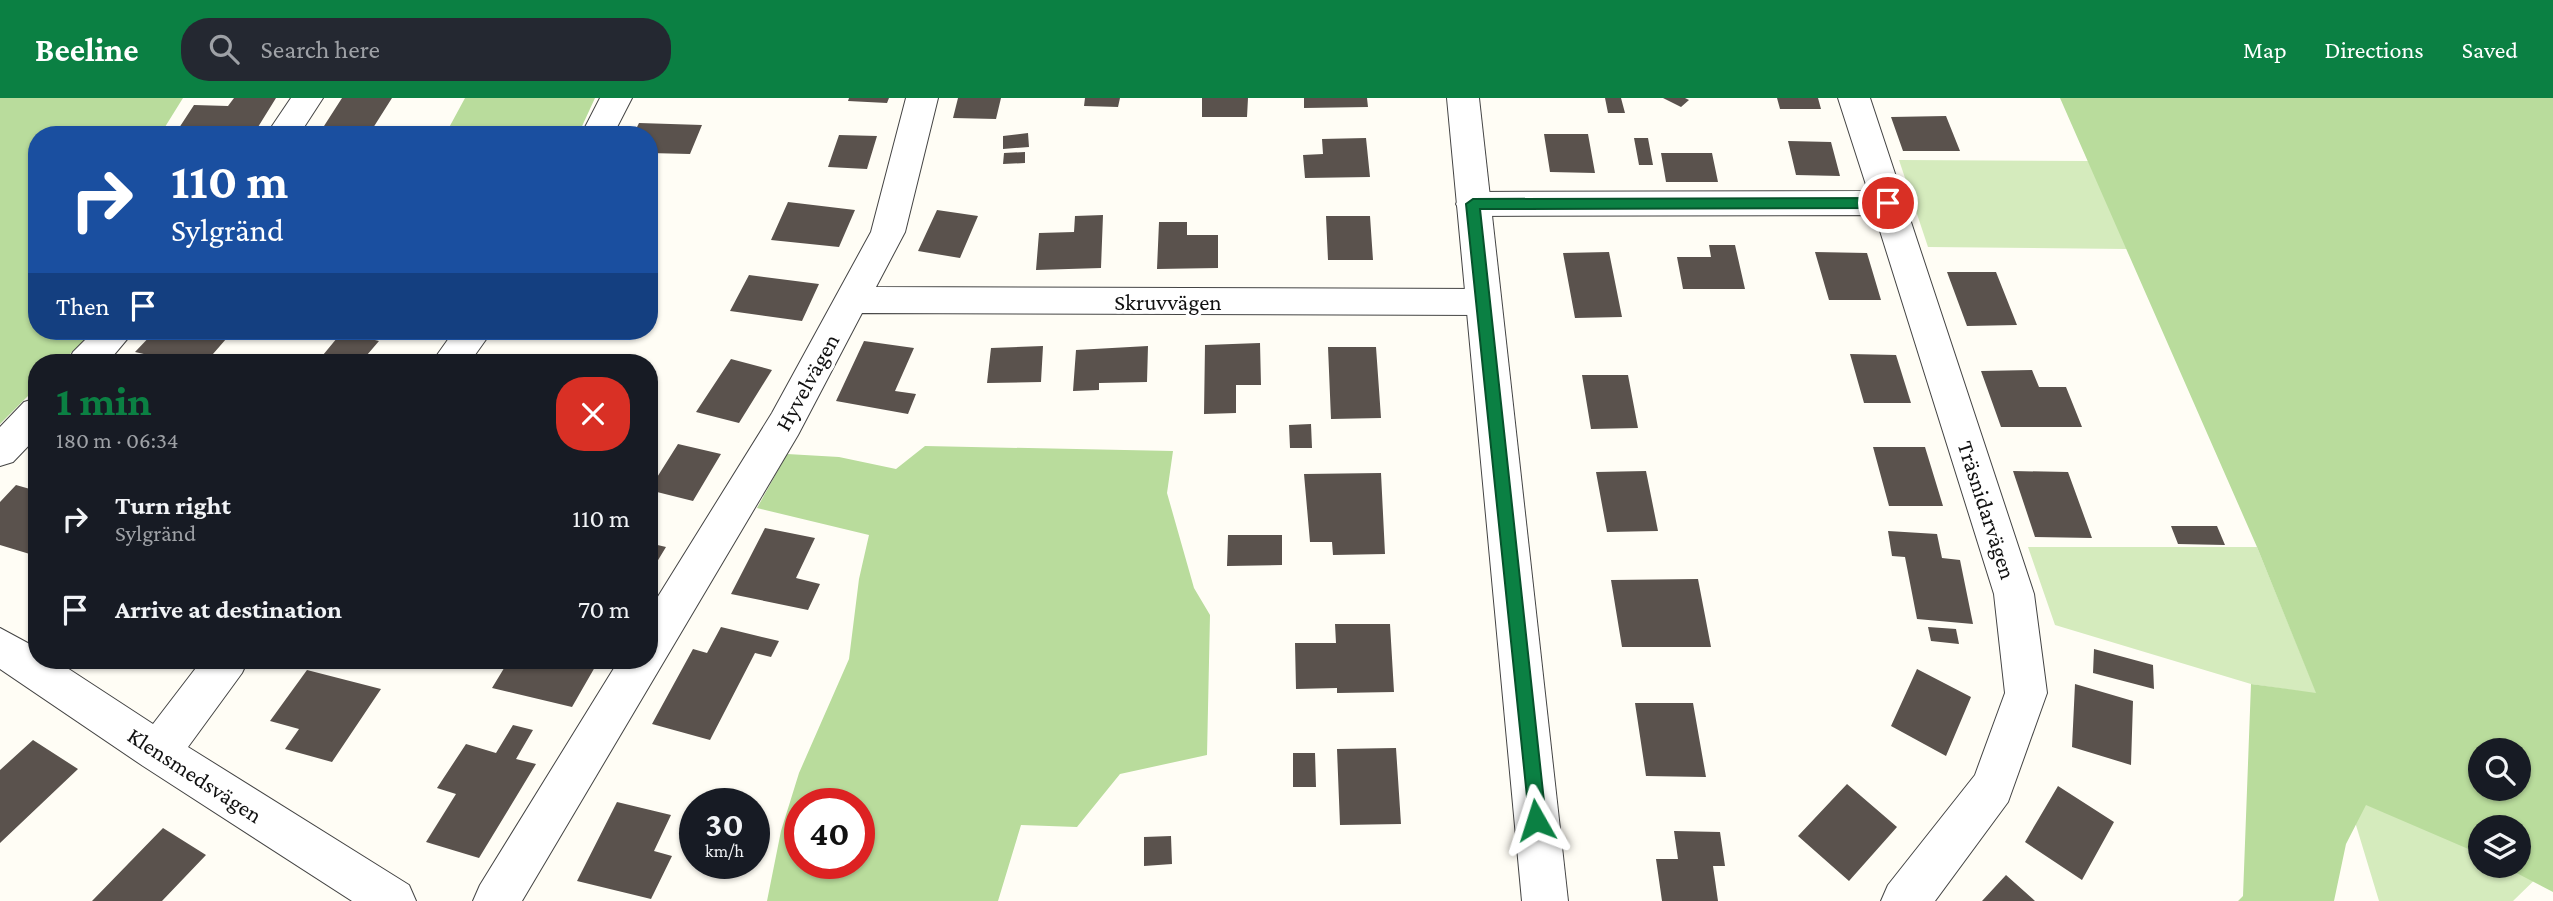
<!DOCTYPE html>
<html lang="en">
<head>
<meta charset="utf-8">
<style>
	:root { --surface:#171b24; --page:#242831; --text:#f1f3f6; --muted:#9ea1a6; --accent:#0b8043 }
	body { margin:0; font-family:"Crimson Pro",serif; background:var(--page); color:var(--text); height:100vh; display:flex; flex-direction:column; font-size:26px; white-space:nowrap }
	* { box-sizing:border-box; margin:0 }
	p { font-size:23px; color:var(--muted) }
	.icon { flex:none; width:38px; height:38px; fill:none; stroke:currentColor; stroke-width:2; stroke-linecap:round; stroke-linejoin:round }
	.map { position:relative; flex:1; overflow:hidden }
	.side { position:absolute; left:28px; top:256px; width:630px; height:315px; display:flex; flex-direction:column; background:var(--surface); border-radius:28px; box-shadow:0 2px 5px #0004 }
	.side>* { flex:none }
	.banner { position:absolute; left:28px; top:28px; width:630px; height:214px; border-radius:28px; box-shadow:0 2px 5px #0004; background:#1a4fa0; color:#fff; overflow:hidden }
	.tools { position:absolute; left:2468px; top:640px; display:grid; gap:14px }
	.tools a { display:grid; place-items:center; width:63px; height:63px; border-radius:50%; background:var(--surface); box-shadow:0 2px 5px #0004; font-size:35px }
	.speed { position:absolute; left:679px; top:690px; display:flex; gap:14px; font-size:35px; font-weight:700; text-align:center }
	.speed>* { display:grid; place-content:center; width:91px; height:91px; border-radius:50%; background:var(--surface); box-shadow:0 2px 5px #0004; line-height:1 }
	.speed small { font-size:18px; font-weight:400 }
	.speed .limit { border:10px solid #d22; background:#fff; color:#111 }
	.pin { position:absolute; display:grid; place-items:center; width:60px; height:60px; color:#fff; margin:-30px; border:4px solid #fff; border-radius:50%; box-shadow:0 2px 7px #0007 }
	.me { position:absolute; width:77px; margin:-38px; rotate:354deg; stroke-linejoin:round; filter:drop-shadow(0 0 5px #0008) }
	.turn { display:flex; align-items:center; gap:24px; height:147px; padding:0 28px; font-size:32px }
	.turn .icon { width:91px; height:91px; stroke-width:2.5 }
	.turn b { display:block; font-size:49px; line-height:60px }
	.then { display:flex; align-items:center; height:66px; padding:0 28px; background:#0003; gap:14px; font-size:26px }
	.round { display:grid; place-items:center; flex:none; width:74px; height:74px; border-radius:28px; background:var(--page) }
	.summary { display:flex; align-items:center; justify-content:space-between; height:119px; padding:0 28px }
	h1 { font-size:42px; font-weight:700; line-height:52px; color:var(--accent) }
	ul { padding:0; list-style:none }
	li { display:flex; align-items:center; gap:21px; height:91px; padding:0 28px }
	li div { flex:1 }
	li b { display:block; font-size:26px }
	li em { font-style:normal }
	header { display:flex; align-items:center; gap:42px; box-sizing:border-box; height:98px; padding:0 35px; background:var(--accent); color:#fff }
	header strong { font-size:33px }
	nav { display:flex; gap:38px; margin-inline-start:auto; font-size:24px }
	.search { width:490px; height:63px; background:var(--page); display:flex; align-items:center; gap:18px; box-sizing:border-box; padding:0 24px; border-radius:28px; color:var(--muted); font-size:26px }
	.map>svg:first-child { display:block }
	.green { fill:#d5ebbd; fill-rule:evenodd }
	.forest { fill:#b9dc9c; fill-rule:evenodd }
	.building { fill:#5a524d }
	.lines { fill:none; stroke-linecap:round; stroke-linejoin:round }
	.minor-casing { stroke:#444; stroke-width:2 }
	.tertiary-casing { stroke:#444; stroke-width:2 }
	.minor { fill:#fff; fill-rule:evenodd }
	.tertiary { fill:#fff; fill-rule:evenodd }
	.route { fill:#0b8043; stroke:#07532c; stroke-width:2 }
	.labels { text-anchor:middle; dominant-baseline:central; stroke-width:7; stroke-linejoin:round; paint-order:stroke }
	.street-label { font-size:23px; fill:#111; stroke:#fff }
</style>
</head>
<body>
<header>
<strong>Beeline</strong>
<div class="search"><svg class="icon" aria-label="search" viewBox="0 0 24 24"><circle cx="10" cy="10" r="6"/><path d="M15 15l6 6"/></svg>Search here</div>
<nav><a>Map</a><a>Directions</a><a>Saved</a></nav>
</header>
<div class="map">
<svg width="2553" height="803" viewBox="0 0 2553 803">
	<rect width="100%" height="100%" fill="#fffdf5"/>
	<path class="green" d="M1899 62 2089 63 2127 151 1928 149Z
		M2028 449H2257L2317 596 2251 586 2055 527Z
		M2322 615 2480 691 2553 764 2513 803H2379ZM2480 730H2518V768H2480Z"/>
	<path class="forest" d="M0 0H183L160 37H37V233H93L62 264H37V289L0 326Z
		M465 0H595L578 37H445Z
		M2060 0H2553V794L2503 768H2518V730H2480V756L2366 707 2346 746 2334 803H2238L2243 798 2251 586 2316 595 2257 449ZM2480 653H2518V691H2480Z
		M925 348 1173 353 1167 395 1194 490 1210 517 1207 657 1120 676 1077 729 1021 727 998 803H767L781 733 799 675 849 561 859 481 869 437 757 410 787 356 839 359 896 371ZM800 705H859V765H800Z"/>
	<path class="building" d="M234 0H276L253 37 177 33 194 7 228 8Z
		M342 0H392L373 30 324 28Z
		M849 0H889L887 5 848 3Z
		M958 0H1001L996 21 953 20Z
		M1085 0H1120L1118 9 1084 8Z
		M1202 0H1248L1247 19H1202Z
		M1304 0H1367L1368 9 1304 10Z
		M1605 0H1621L1625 15H1608Z
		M1663 0H1685L1689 2 1681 9Z
		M1777 0H1818L1821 11H1780Z
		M1946 18 1960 53H1903L1891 19Z
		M639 25 702 27 690 56 649 55V37H633Z
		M1028 35 1029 49 1003 51V38Z
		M1544 36H1588L1595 75 1550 74Z
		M839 37 877 38 867 71 828 69Z
		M1366 40 1370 79 1305 80 1303 57 1323 56 1322 41Z
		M1634 40H1648L1653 67H1639Z
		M1788 43 1831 44 1840 78 1796 77Z
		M1025 54V65L1003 66 1004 55Z
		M1661 55H1712L1718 84H1666Z
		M788 104 855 112 839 149 771 142Z
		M937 112 978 118 960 160 918 153Z
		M1103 117 1101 170 1036 172 1039 135 1074 134 1075 118Z
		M1326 118H1370L1373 162H1328Z
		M1159 124H1187V137H1218V170L1157 171Z
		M1709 147H1735L1745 191H1683L1677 159H1711Z
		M1609 154 1622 219 1575 220 1563 155Z
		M1815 154 1867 155 1881 202H1829Z
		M1947 174H1996L2017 227 1967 228Z
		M749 177 819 186 802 223 730 213Z
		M155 233H233L206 264H179L135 254Z
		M342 234 379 243 361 264 323 257Z
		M864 243 914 250 895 293 916 296 908 316 836 303Z
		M1260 245 1261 287H1236V315L1204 316 1205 247Z
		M1043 248 1041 284 987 285 991 250Z
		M1148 248 1147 284 1099 285V292L1073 293 1076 252Z
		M1328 249H1376L1381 320 1331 321Z
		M1850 256 1896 257 1911 305H1864Z
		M731 261 772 272 739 325 696 314Z
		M2032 272 2039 289H2066L2082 329H2001L1981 273Z
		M1582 277H1628L1638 330 1591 331Z
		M1311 326 1312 350H1290L1289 327Z
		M678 346 721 356 693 403 649 392Z
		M1873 349H1925L1943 408H1889Z
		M1646 373 1658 433 1607 434 1596 374Z
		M2013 373 2068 374 2092 440 2035 439Z
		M1381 375 1385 456 1333 457 1332 444H1310L1304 376Z
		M16 387 37 393V452L33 457 0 447V404Z
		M2171 428H2217L2225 447 2178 446Z
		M765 430 815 440 796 480 820 486 808 512 731 496Z
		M1888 433 1937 436 1942 460 1960 462 1973 526 1917 521 1905 459 1892 458Z
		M1228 437H1282V467L1227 468Z
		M649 445 666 449 649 477Z
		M1698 481 1711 549H1622L1611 482Z
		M1335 526H1390L1394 594 1337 595V590L1296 591 1295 545H1336Z
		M721 529 779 543 771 559 755 555 710 642 652 626 693 551 707 555Z
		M1928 529 1956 531 1959 546 1931 543Z
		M2094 551 2153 567 2154 591 2093 575Z
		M509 562H599L572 609 492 590Z
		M1917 571 1971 599 1946 658 1891 628Z
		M307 572 381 591 332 664 285 651 299 631 270 623Z
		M2075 586 2133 603 2131 667 2072 649Z
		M1635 605H1693L1706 679 1646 678Z
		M513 627 533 632 516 661 536 666 479 760 426 744 456 696 437 690 466 646 496 655Z
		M33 642 78 671 0 745V672Z
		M1396 650 1401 726 1340 727 1337 651Z
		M1293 655H1315L1316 689H1293Z
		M1847 686 1897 729 1849 783 1798 738Z
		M2058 688 2114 724 2082 782 2025 744Z
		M617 704 671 717 654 753 672 758 651 801 577 783Z
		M163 730 206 757 162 803H92Z
		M1674 733 1720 734 1725 768H1713L1718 803H1662L1656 761H1678Z
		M1171 738 1172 766 1144 768V739Z
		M2006 777 2035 803H1982Z"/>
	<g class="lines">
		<defs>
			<path id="minor" d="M291 0H323L299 37H266Z
				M600 0H632L613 37H581Z
				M906 0H938L905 134 876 189 1484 191 1496 195 1501 204 1496 213 1484 217 862 215 798 337 522 803H473L480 787 619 562H649V513L772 315 871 134Z
				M1838 0H1870L2034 496 2047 595 2008 704 1935 803H1881L1888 787 1975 677 2005 595 1994 496 1875 117 1473 118 1461 115 1456 106 1461 97 1473 94 1868 93Z
				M94 233H134L108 264H68L73 254Z
				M454 233H492L470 264H432Z
				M37 300V339L13 364 0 368V329L24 304Z
				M0 530 37 550V562H55L153 626 202 562H248L242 575 188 649 409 787 416 803H352L143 668 0 571Z"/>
			<path id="tertiary" d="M1447 0H1479L1568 803H1522Z"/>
		</defs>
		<use href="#minor" class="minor-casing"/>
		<use href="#tertiary" class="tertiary-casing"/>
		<use href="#minor" class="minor"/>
		<use href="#tertiary" class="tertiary"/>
	</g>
	<path class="route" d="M1888 100 1895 105 1888 110 1480 111 1546 722 1543 728 1536 731 1530 728 1466 106 1473 101Z"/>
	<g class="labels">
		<g class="street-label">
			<text x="1168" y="204">Skruvvägen</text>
			<text transform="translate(807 284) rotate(-61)">Hyvelvägen</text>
			<text transform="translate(1987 412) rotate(72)">Träsnidarvägen</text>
			<text transform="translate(195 677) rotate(33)">Klensmedsvägen</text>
		</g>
	</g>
</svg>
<div class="tools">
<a><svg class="icon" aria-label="search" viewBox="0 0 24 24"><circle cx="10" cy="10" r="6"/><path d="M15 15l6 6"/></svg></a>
<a><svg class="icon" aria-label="layers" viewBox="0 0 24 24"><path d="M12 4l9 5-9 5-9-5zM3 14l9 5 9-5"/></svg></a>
</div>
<div class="speed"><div>30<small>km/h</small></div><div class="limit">40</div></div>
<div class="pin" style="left:1888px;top:105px;background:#d93025"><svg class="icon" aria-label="arrive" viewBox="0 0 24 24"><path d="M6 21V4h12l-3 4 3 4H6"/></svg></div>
<svg class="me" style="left:1536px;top:722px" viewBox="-20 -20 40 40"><path d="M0-17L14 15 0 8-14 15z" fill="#0b8043" stroke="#fff" stroke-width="4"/></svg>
<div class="banner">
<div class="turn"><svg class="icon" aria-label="right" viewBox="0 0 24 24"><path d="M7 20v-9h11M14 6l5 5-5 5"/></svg><div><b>110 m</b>Sylgränd</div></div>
<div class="then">Then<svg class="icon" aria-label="arrive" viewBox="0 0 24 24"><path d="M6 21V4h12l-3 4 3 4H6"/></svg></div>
</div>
<section class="side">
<div class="summary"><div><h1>1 min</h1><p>180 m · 06:34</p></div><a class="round" style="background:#d93025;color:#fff"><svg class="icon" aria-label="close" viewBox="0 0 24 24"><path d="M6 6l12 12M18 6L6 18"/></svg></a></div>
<ul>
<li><svg class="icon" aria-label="right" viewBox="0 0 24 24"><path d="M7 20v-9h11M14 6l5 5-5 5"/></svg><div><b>Turn right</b><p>Sylgränd</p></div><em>110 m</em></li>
<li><svg class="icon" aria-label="arrive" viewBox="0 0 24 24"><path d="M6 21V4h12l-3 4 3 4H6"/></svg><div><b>Arrive at destination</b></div><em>70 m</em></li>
</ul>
</section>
</div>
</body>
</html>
